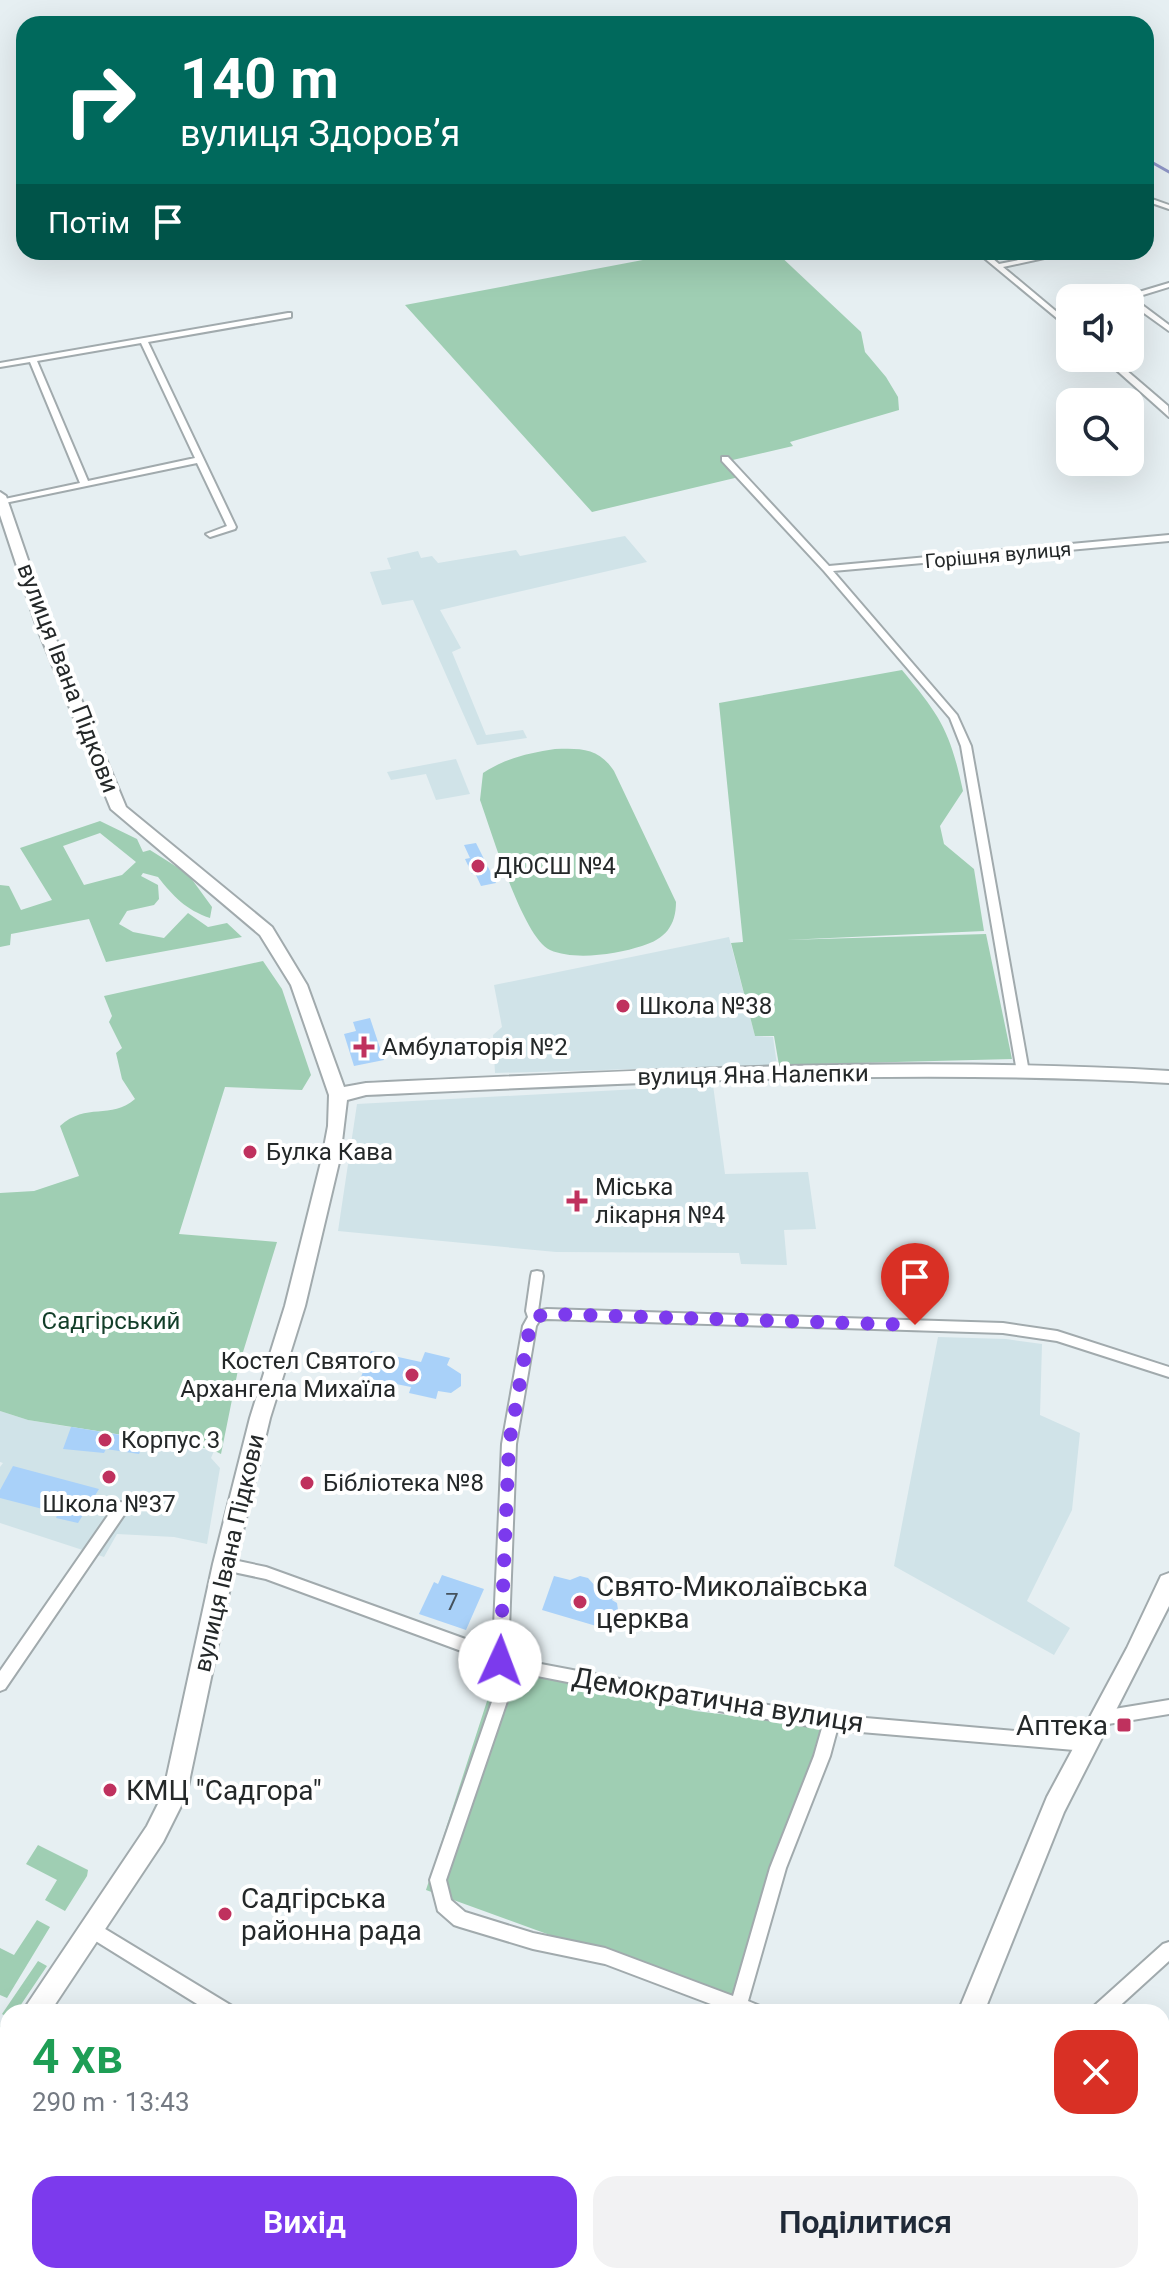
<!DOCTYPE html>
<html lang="uk">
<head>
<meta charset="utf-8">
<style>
	:root { --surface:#fff; --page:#f2f2f3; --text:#1f2937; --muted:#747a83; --accent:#7c3aed }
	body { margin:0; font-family:Roboto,sans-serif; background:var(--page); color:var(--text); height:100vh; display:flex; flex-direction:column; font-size:30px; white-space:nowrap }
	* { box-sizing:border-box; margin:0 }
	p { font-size:26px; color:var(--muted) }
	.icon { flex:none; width:44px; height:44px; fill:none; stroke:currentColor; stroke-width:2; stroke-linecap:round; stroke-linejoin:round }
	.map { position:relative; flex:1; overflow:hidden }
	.sheet { position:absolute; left:0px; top:2004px; width:1170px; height:280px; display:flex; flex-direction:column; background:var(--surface); border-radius:24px 24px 0 0; box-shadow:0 8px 32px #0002 }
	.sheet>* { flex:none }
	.guide { position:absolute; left:16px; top:16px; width:1138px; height:244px; border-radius:24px; box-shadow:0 8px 32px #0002; background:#00695c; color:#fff; overflow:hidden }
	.controls { position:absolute; left:1056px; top:284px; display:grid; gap:16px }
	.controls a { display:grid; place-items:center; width:88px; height:88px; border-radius:16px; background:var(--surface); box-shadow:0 8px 32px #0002; font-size:40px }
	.pin { position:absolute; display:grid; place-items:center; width:68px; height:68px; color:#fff; margin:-82px -34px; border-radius:50% 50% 50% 0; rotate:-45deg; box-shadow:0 0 8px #0007 }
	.pin .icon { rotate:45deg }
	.me { position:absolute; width:88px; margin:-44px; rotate:2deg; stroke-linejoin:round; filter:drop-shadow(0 0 6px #0008) }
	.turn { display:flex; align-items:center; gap:28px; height:168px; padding:0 32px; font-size:36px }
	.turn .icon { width:104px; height:104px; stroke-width:2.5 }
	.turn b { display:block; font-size:56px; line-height:68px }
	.then { display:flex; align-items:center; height:76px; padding:0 32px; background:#0003; gap:16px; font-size:30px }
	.round { display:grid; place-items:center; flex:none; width:84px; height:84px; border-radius:24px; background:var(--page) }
	.summary { display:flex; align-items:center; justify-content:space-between; height:136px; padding:0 32px }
	h1 { font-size:48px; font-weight:600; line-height:60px; color:#1e9e55 }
	.action { display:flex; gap:16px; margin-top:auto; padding:16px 32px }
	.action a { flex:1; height:92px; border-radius:24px; background:var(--accent); color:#fff; font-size:32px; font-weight:600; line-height:92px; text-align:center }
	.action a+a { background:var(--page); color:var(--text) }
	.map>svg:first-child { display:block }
	.built { fill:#d0e3e8 }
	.green { fill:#9fceb3; fill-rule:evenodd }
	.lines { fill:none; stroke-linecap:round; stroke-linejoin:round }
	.stream { stroke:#8f96c6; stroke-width:3 }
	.building { fill:#a9d1f9 }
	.street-casing { stroke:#a1aaad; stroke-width:4 }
	.secondary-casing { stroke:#a1aaad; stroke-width:4 }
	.street { fill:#fff; fill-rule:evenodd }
	.secondary { fill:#fff; fill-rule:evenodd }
	.route { stroke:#7c3aed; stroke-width:14; stroke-dasharray:0 25.2 }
	.poi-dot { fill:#bf315e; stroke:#fff; stroke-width:3 }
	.labels { text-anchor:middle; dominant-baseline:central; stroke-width:8; stroke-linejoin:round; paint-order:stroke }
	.far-street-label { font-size:20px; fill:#242829; stroke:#fff }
	.street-label { font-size:24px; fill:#242829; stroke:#fff }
	.poi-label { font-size:24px; fill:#242829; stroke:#fff; text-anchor:start }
	.park-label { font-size:24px; fill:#123e29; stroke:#fff }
	.near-number-label { font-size:24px; fill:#45525d }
	.near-poi-label { font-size:28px; fill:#242829; stroke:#fff; text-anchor:start }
	.near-street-label { font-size:28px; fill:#242829; stroke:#fff }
</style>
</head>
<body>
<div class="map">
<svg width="1169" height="2284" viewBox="0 0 1169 2284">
	<rect width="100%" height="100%" fill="#e6eff2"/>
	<path class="built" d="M625 536 647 562 440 610 461 648 452 652 486 735 523 730 527 738 477 745 413 600 382 605 370 572 391 569 387 558 418 551 421 558 432 556 438 563 516 550 520 556Z
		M456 759 470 794 436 800 426 774 391 780 387 772Z
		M729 937 755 1036 773 1037 777 1065 495 1073 493 1035 502 1027 494 985Z
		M713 1085 725 1174 808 1172 816 1229 784 1230 787 1265 741 1264 739 1253 556 1252 338 1231 357 1104Z
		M938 1337 1006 1339 1042 1344 1040 1415 1080 1433 1072 1510 1027 1601 1070 1628 1054 1655 894 1566Z
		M0 1411 28 1420 214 1451 211 1458 220 1468 207 1544 174 1537 117 1534 104 1557 0 1523V1467L3 1463 0 1462Z"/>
	<path class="green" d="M685 252H776L861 332 865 352 886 377 898 397 899 410 790 442 793 446 724 462 739 477 592 512 405 305Z
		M902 670C941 717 950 731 963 791L940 826 944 844 974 869 984 931 786 940 986 934 1012 1059 779 1065 774 1036H755L731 943 743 942 719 703Z
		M555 749C581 748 599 748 614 771L676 902C676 926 665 939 642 946 617 954 575 961 550 950 523 938 491 830 480 800L483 773C506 758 529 753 555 749Z
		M100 821 137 839 143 852 150 850 188 874 212 907 210 918C186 910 173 896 158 877L143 873 141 876 158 885 159 899 154 905 127 911 119 924 133 932 164 938 188 913 208 927 227 923 242 937 106 962 89 919 11 934 10 945 0 947V885L9 886 21 910 52 900 20 848ZM100 833 136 862 122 875 84 885 63 846Z
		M263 961 282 989 311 1075 302 1090 225 1087 179 1234 277 1242 239 1365 221 1454 211 1449 28 1420 0 1411V1193L34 1191 79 1176 60 1126C86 1102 111 1120 135 1099L122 1079 116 1053 122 1048 109 1022 112 1016 104 996Z
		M498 1667 695 1711 836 1728 739 2004 426 1890Z
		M38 1845 88 1870 87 1876 65 1911 45 1900 57 1880 26 1864Z
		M37 1920 50 1927 7 1998 0 1995V1948L14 1955Z
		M38 1961 47 1966 16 2012H8V2023L4 2029 0 2027 5 2016 2 2014Z"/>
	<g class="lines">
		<path class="stream" d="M1146 159 1169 172"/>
	</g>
	<path class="building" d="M476 843 496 883 481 886 475 873 472 874 465 859 470 858 464 845Z
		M370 1018 384 1060 354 1066 344 1034 356 1031 353 1022Z
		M371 1351 421 1362 425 1352 450 1358 447 1365 461 1374V1386L451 1393 438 1391 436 1399 409 1393 411 1387 361 1377Z
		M71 1427H72L145 1439 139 1454 106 1449 104 1453 63 1449Z
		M13 1466 99 1489 78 1523 56 1518 58 1513 0 1498V1490Z
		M442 1575 484 1589 466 1630 419 1614 434 1582 438 1584Z
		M554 1576 570 1580 580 1576 588 1578 597 1588 614 1593 612 1600 617 1603 618 1610 615 1617 605 1620 603 1628 542 1610Z"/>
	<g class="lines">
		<defs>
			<path id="street" d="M1146 197 1169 205V209L1146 201Z
				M977 252H985L999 264 1058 252H1072L1003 267 1070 323V329Z
				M1169 283V287L1133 298 1169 325V331L1130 303V298H1119Z
				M288 313H291V317L148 342 236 527 235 529 210 537 206 534 227 526 197 463 0 504V500L80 483 30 362 0 367V363ZM141 343 195 458 88 481 37 361Z
				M1103 358H1112L1168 406 1169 417Z
				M722 457H728L829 566 1169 535V541L833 571 957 715 971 746 1029 1072 1027 1075H1019L1017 1072 961 746 950 718 824 571 722 461Z
				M537 1271 542 1272 543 1276 538 1311 547 1309 1003 1323 1057 1331 1169 1367V1377L1057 1341 1003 1333 547 1319 539 1321 536 1326 516 1444 508 1655 525 1661 694 1693 831 1715 1086 1737 1091 1739 1094 1744 1091 1749 1086 1751 837 1730 830 1756 786 1868 748 2001 760 2006 762 2012H732L605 1964 533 1949 460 1927 454 1925 438 1911 430 1880 504 1667 500 1668 494 1663 266 1579 224 1570 219 1569 217 1564 219 1559 224 1558 266 1567 493 1649 502 1444 523 1326 528 1317 526 1311 531 1276 532 1272ZM517 1672 694 1707 822 1728 814 1756 770 1868 733 1996 605 1948 533 1933 465 1912 451 1900 446 1880Z
				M121 1502 126 1504 128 1508 126 1512 5 1689 0 1691V1671L116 1504Z
				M1169 1700V1714L1102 1725 1097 1723 1094 1718 1097 1713 1102 1711Z
				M92 1921 232 2006 234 2012H210L86 1935 84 1929 86 1923Z
				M1169 1942V1961L1113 2012H1092L1094 2006 1163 1944Z
				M1162 2226 1169 2229V2248L1162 2245Z
				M1104 2276H1126L1122 2284H1100Z"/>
			<path id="secondary" d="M0 492 6 496 51 627 126 807 272 927 307 985 344 1087 366 1083C633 1071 902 1055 1169 1071V1083C902 1068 633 1083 366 1095L347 1100 340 1158 305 1306 270 1418 235 1564 186 1796 163 1842 50 2012H22L147 1826 163 1794 213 1564 250 1418 285 1306 322 1158 328 1126 329 1095 291 985 260 935 111 809 37 627 0 515Z
				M1169 1573V1606L1064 1812 984 2012H958L1047 1797 1127 1648 1161 1576Z
				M8 2038V2073L0 2076V2041Z
				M0 2210 8 2214V2242L0 2238Z
				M73 2276H110L114 2284H77Z
				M594 2276H623L619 2284H590Z
				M654 2276H692L696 2284H658Z
				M846 2276H874L871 2284H843Z"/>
		</defs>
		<use href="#street" class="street-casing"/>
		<use href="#secondary" class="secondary-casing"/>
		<use href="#street" class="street"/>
		<use href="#secondary" class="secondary"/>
	</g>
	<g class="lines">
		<path class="route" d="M500 1661 509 1444 530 1326 535 1317 547 1314 915 1325"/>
	</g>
	<g class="poi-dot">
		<circle cx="478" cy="866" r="8"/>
		<circle cx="623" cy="1006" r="8"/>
		<path d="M360 1035h8v8h8v8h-8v8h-8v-8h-8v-8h8z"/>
		<circle cx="250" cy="1152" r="8"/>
		<path d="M573 1189h8v8h8v8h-8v8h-8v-8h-8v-8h8z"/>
		<circle cx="412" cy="1375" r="8"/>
		<circle cx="105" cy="1440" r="8"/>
		<circle cx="109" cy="1477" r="8"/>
		<circle cx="307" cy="1483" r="8"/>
		<circle cx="580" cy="1602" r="8"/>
		<rect x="1116" y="1717" width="16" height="16" rx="4"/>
		<circle cx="110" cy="1790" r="8"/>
		<circle cx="225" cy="1914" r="8"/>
	</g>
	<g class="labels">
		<g class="far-street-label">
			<text transform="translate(998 555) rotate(-5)">Горішня вулиця</text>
		</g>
		<g class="street-label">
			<text transform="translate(68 678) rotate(69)">вулиця Івана Підкови</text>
			<text transform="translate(753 1075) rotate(-1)">вулиця Яна Налепки</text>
			<text transform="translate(229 1553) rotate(-77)">вулиця Івана Підкови</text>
		</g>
		<g class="poi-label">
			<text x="494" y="866">ДЮСШ №4</text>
			<text x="639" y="1006">Школа №38</text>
			<text x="382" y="1047">Амбулаторія №2</text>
			<text x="266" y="1152">Булка Кава</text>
			<text x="595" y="1187">Міська<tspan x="595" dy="28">лікарня №4</tspan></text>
			<text x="396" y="1361" text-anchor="end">Костел Святого<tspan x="396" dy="28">Архангела Михаїла</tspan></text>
			<text x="121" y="1440">Корпус 3</text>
			<text x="323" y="1483">Бібліотека №8</text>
			<text x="109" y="1504" text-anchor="middle">Школа №37</text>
		</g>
		<g class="park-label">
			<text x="111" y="1321">Садгірський</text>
		</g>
		<g class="near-number-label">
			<text x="452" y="1602">7</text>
		</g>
		<g class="near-poi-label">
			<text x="596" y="1586">Свято-Миколаївська<tspan x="596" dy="32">церква</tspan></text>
			<text x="1108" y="1725" text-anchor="end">Аптека</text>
			<text x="126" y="1790">КМЦ "Садгора"</text>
			<text x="241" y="1898">Садгірська<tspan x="241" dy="32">районна рада</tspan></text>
		</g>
		<g class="near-street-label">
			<text transform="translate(718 1700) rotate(9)">Демократична вулиця</text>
		</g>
	</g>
</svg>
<div class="controls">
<a><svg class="icon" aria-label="sound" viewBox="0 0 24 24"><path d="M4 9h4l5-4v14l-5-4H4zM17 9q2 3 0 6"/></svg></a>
<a><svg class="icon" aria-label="search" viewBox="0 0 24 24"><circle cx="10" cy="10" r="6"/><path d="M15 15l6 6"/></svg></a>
</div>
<div class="pin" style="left:915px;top:1325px;background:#d93025"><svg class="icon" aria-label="arrive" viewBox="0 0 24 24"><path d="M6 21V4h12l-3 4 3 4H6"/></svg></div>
<svg class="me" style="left:500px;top:1661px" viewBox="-20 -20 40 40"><circle r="19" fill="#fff"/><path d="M0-13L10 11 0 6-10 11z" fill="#7c3aed"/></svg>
<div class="guide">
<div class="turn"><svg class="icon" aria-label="right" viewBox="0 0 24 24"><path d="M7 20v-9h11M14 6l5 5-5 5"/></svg><div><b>140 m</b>вулиця Здоровʼя</div></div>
<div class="then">Потім<svg class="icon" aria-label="arrive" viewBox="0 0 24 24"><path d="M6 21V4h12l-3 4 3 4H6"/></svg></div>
</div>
<section class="sheet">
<div class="summary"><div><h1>4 хв</h1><p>290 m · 13:43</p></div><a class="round" style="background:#d93025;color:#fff"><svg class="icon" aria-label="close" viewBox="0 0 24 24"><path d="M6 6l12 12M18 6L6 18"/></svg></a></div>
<div class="action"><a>Вихід</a><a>Поділитися</a></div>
</section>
</div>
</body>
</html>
